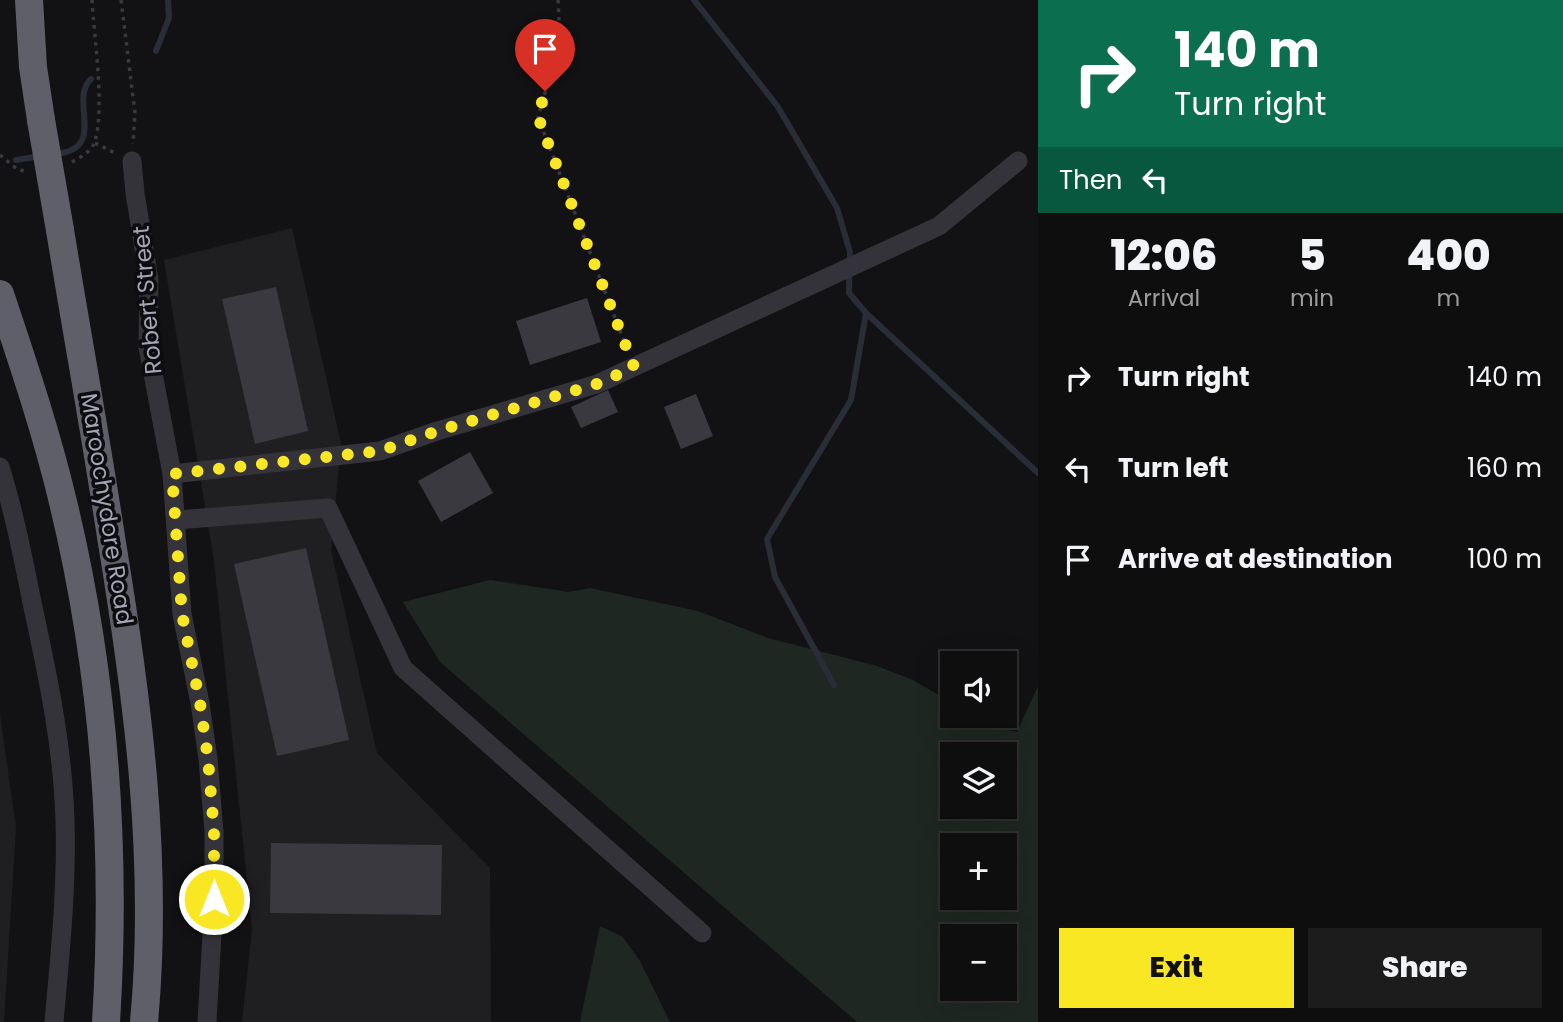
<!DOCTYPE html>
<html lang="en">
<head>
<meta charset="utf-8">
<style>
	:root { --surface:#0e0e0f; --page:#1c1c1d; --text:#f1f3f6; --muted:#9b9c9e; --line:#2e2e2f; --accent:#fae723 }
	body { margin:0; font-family:Poppins,sans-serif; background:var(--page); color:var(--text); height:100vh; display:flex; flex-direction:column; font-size:26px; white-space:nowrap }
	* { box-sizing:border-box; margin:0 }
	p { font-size:23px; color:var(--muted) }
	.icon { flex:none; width:38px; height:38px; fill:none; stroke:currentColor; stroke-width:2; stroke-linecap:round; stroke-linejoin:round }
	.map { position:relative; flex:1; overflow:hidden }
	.side { display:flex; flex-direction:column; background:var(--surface); width:525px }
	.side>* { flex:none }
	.hud { background:#0b6e4f; color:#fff; overflow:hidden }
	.fabs { position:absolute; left:940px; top:651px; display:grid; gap:14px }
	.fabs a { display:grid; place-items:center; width:77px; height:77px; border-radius:0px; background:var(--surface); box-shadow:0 7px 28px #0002,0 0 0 2px var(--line); font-size:35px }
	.pin { position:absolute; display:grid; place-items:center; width:60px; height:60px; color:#fff; margin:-72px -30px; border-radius:50% 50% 50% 0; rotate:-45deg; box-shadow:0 0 7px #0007 }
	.pin .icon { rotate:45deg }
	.me { position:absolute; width:77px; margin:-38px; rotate:0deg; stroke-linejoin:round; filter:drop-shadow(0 0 5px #0008) }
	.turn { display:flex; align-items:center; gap:24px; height:147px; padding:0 21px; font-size:32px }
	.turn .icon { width:91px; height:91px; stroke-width:2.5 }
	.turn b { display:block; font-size:49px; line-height:60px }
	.then { display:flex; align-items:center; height:66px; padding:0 21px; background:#0003; gap:14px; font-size:26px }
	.eta { display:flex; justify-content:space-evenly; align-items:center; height:119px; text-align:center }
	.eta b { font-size:42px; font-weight:800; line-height:49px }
	.button { display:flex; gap:14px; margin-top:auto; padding:14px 21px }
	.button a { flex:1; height:80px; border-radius:0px; background:var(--accent); color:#111; font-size:28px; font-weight:800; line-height:80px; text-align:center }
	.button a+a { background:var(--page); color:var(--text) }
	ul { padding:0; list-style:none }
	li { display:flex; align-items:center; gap:21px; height:91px; padding:0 21px }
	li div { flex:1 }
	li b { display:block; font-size:26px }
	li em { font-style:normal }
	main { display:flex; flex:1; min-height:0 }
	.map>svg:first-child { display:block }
	.built { fill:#1f1e21 }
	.green { fill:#1e2721; fill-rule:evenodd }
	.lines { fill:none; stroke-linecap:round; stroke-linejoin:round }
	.stream { stroke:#282d38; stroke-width:6 }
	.building { fill:#3a393f }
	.path { stroke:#393940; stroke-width:3.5; stroke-dasharray:3.5 5; stroke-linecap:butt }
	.minor { stroke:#333339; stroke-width:19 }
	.highway { stroke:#5f5f6a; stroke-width:28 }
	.highway-bridge { stroke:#5f5f6a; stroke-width:28 }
	.route { stroke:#fae723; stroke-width:12; stroke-dasharray:0 21.6 }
	.labels { text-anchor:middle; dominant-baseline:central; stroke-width:7; stroke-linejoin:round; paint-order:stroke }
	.street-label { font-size:23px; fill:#a3a4b5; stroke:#0d0d0f }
</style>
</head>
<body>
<main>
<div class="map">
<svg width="1038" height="1022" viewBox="0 0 1038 1022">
	<rect width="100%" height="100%" fill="#121214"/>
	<path class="built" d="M292 228 341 443 331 550 377 753 490 868 491 1022H242L252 929 214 561 164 260Z
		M0 714 16 828 4 1022H0Z"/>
	<path class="green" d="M490 580 569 592 590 588 698 611 768 638 877 666 913 680 952 703V716H974L993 727 1017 732 1038 686V1022H857L440 662 403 602ZM1004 754V807H952V754ZM952 845H1004V898H952ZM952 936H1004V989H952Z
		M600 926 623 937 640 961 670 1022H580Z"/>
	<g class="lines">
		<path class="stream" d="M694 0 778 107 837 208 850 252 849 293 866 313 1038 473
			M156 51 169 18 168 0
			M55 154C109 149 68 100 91 79
			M16 160 41 156
			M834 685 775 577 767 539 851 400 866 313"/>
	</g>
	<path class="building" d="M276 287 308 431 255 444 222 299Z
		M587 298 601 342 530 365 516 321Z
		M608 390 618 412 581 428 571 407Z
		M696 394 713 436 681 449 664 407Z
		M470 452 493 493 441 522 418 481Z
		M306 548 349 740 277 756 234 564Z
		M271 843 442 845 441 915 270 913Z"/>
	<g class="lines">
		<path class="path" d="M121 0 135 113 133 144
			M558 0 560 40 538 117 627 349
			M95 143 115 153
			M0 155 17 169 27 172
			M72 162C81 157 92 151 95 141 105 106 94 38 92 0"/>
		<path class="minor" d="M132 161 135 193 149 280 148 347 172 474 182 614 200 703 208 759 214 831V899L207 1022
			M0 467C15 515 24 563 34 612 49 681 63 750 65 821 67 889 60 955 54 1022
			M172 474 380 451 437 431 597 384 939 226 1018 161
			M177 520 328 508 403 668 702 933"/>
		<path class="highway" d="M29 0 33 67 41 120
			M60 230C77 334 96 438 112 543 138 701 159 862 144 1022
			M0 294C23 363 46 431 63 502 104 672 117 847 106 1022"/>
		<path class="highway-bridge" d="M41 120 60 230"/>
	</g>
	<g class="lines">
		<path class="route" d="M214 899V831L208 759 200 703 182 614 172 474 380 451 437 431 597 384 634 367 538 117 545 91"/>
	</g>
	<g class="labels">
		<g class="street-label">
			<text transform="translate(147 300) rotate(-95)">Robert Street</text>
			<text transform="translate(107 509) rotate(81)">Maroochydore Road</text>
		</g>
	</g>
</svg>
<div class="fabs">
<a><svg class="icon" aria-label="sound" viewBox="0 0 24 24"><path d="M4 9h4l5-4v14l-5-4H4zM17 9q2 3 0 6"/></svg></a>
<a><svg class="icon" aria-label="layers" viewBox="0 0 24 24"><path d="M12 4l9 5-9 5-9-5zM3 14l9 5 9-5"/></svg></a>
<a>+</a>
<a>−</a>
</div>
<div class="pin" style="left:545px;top:91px;background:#d93025"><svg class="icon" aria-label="arrive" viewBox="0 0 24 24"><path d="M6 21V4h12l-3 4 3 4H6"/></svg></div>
<svg class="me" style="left:214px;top:899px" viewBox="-20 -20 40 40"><circle r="17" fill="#fae723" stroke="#fff" stroke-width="3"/><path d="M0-11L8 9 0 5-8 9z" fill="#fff"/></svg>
</div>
<section class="side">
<div class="hud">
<div class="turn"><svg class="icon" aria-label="right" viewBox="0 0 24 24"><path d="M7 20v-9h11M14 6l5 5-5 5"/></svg><div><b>140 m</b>Turn right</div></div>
<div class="then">Then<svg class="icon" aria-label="left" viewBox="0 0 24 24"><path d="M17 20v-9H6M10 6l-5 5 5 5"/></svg></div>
</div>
<div class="eta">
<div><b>12:06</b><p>Arrival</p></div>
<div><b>5</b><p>min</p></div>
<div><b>400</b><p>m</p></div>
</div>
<ul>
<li><svg class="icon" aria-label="right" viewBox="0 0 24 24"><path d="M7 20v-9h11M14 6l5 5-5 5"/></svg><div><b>Turn right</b></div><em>140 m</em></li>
<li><svg class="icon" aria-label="left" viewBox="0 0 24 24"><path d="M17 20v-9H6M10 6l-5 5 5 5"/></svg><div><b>Turn left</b></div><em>160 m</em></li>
<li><svg class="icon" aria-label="arrive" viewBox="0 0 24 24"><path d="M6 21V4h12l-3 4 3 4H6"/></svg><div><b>Arrive at destination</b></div><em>100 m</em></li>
</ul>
<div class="button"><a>Exit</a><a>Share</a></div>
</section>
</main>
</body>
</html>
